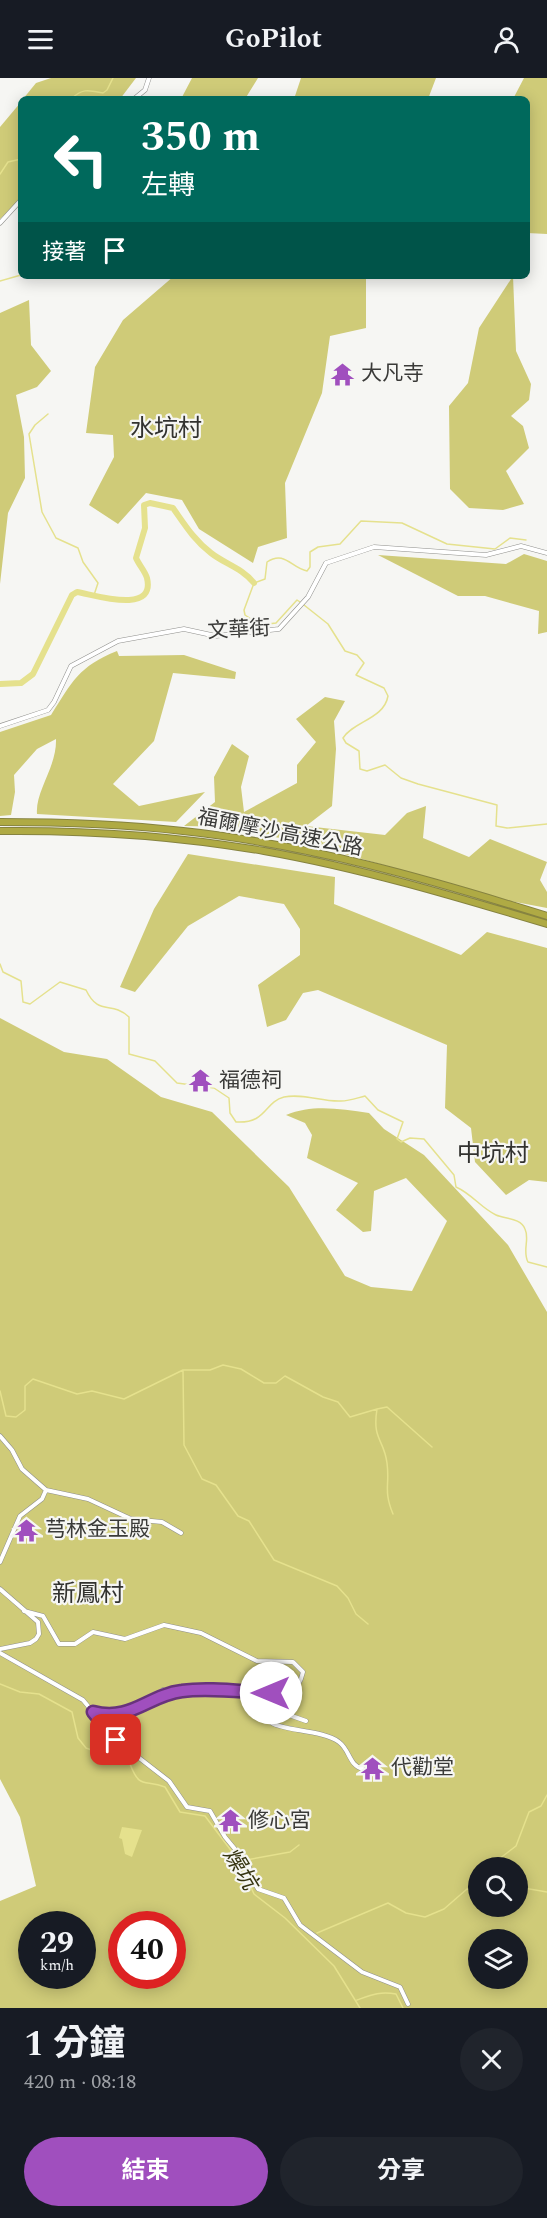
<!DOCTYPE html>
<html lang="zh-TW">
<head>
<meta charset="utf-8">
<style>
	:root { --surface:#171b24; --page:#20242c; --text:#f1f3f6; --muted:#9ea1a6; --accent:#a04fbe }
	body { margin:0; font-family:Spectral,"Noto Sans TC",serif; background:var(--page); color:var(--text); height:100vh; display:flex; flex-direction:column; font-size:22px; white-space:nowrap }
	* { box-sizing:border-box; margin:0 }
	p { font-size:20px; color:var(--muted) }
	.icon { flex:none; width:33px; height:33px; fill:none; stroke:currentColor; stroke-width:2; stroke-linecap:round; stroke-linejoin:round }
	.map { position:relative; height:1930px; overflow:hidden }
	.drawer { display:flex; flex-direction:column; background:var(--surface); flex:1 }
	.drawer>* { flex:none }
	.banner { position:absolute; left:18px; top:18px; width:512px; height:183px; border-radius:9px; box-shadow:0 3px 15px #0003; background:#00695c; color:#fff; overflow:hidden }
	.buttons { position:absolute; left:468px; top:1779px; display:grid; gap:12px }
	.buttons a { display:grid; place-items:center; width:60px; height:60px; border-radius:50%; background:var(--surface); box-shadow:0 3px 15px #0003; font-size:30px }
	.speed { position:absolute; left:18px; top:1833px; display:flex; gap:12px; font-size:30px; font-weight:700; text-align:center }
	.speed>* { display:grid; place-content:center; width:78px; height:78px; border-radius:50%; background:var(--surface); box-shadow:0 3px 15px #0003; line-height:1 }
	.speed small { font-size:15px; font-weight:400 }
	.speed .limit { border:9px solid #d22; background:#fff; color:#111 }
	.pin { position:absolute; display:grid; place-items:center; width:51px; height:51px; color:#fff; margin:-26px; border-radius:12px; box-shadow:0 3px 9px #0006 }
	.me { position:absolute; width:66px; margin:-33px; rotate:270deg; stroke-linejoin:round; filter:drop-shadow(0 0 4px #0008) }
	.turn { display:flex; align-items:center; gap:21px; height:126px; padding:0 24px; font-size:27px }
	.turn .icon { width:78px; height:78px; stroke-width:2.5 }
	.turn b { display:block; font-size:42px; line-height:51px }
	.then { display:flex; align-items:center; height:57px; padding:0 24px; background:#0003; gap:12px; font-size:22px }
	.round { display:grid; place-items:center; flex:none; width:63px; height:63px; border-radius:32px; background:var(--page) }
	.overview { display:flex; align-items:center; justify-content:space-between; height:102px; padding:0 24px }
	h1 { font-size:36px; font-weight:700; line-height:45px }
	.cta { display:flex; gap:12px; margin-top:auto; padding:12px 24px }
	.cta a { flex:1; height:69px; border-radius:36px; background:var(--accent); color:#fff; font-size:24px; font-weight:700; line-height:69px; text-align:center }
	.cta a+a { background:var(--page); color:var(--text) }
	header { display:flex; justify-content:space-between; align-items:center; height:78px; padding:0 24px; background:var(--surface); font-size:27px; font-weight:700 }
	.map>svg:first-child { display:block }
	.forest { fill:#cfcb78; fill-rule:evenodd }
	.water { fill:#e5e18d }
	.lines { fill:none; stroke-linecap:round; stroke-linejoin:round }
	.stream { stroke:#e5e18d; stroke-width:1.5 }
	.river { stroke:#e5e18d; stroke-width:6 }
	.minor-casing { stroke:#90908d; stroke-width:5 }
	.highway-casing { stroke:#868340; stroke-width:8 }
	.minor { stroke:#fff; stroke-width:4 }
	.highway { stroke:#afaa44; stroke-width:6 }
	.route-casing { stroke:#68337c; stroke-width:15 }
	.route { stroke:#a04fbe; stroke-width:10 }
	.labels { text-anchor:middle; dominant-baseline:central; stroke-width:4.5; stroke-linejoin:round; paint-order:stroke }
	.poi-label { font-size:21px; fill:#3a3a38; stroke:#f6f6f3; text-anchor:start }
	.street-label { font-size:21px; fill:#3a3a38; stroke:#f6f6f3 }
	.water-label { font-size:22px; font-style:italic; fill:#373511; stroke:#f6f6f3 }
	.quarter-label { font-size:24px; fill:#32322f; stroke:#f6f6f3 }
</style>
</head>
<body>
<header><svg class="icon" aria-label="menu" viewBox="0 0 24 24"><path d="M4 6h16M4 12h16M4 18h16"/></svg>GoPilot<svg class="icon" aria-label="person" viewBox="0 0 24 24"><circle cx="12" cy="8" r="4"/><path d="M4 21q1-7 8-7t8 7"/></svg></header>
<div class="map">
<svg width="547" height="1930" viewBox="0 0 547 1930">
	<rect width="100%" height="100%" fill="#f6f6f3"/>
	<path class="forest" d="M51 0H136L120 21H23L36 5Z
		M192 0H258L245 21H181Z
		M301 0H436L428 21H294Z
		M524 0H547V156L527 155 526 21H513Z
		M21 24V122L0 141V49Z
		M174 198H366V250L330 258 322 315 285 405 287 460 258 469 253 485 199 451 182 422 146 415 118 446 89 427 114 379 113 357 86 355 95 289 123 242Z
		M513 198 516 273 531 306 529 322 511 338 523 348 529 370 506 393 524 426 503 432 469 430 450 411 449 328 468 305 479 250Z
		M29 222 31 267 51 293 37 309 16 317 24 359 25 400 8 435 0 506V235Z
		M524 476 547 483V554L538 556 539 533 485 518H458L378 477 506 486Z
		M117 573 119 578 184 577 236 594 235 601 173 595 154 663 113 706 139 728 205 714 176 744 37 736C35 713 57 689 56 661L37 671 14 697 15 714 11 737 0 738V654L51 637C72 604 79 588 117 573Z
		M325 619 345 623 334 643 336 671 332 728 306 748 385 757 407 735 426 728 423 760 469 779 490 761 547 784 540 802 547 814V830L510 823 334 773 233 749 184 748 215 724 214 699 232 666 249 678 241 709 244 734 297 705V687L316 664 296 641Z
		M188 776 335 799 334 826 461 877 487 854 547 870V1104L529 1102 506 1117 475 1084 471 1050 445 1030 447 967 318 912 303 915 286 942 267 949 258 907 300 877V851L284 826 239 818 188 848 135 914 120 909 154 831Z
		M0 940 64 974 107 981 161 1019 212 1034 289 1109 345 1198 371 1209 412 1213 447 1143 406 1100 374 1113 371 1153 363 1154 336 1132 358 1105 307 1080 312 1057 305 1045 286 1037C313 1026 340 1031 369 1035L384 1051 424 1077 508 1167 547 1234V1930H0V1823L36 1808 20 1739 0 1701ZM478 1790H518V1828H478ZM32 1846H82V1898H32ZM122 1846H172V1898H122ZM478 1862H518V1900H478Z"/>
	<path class="water" d="M122 1749 142 1752 132 1779 125 1776 122 1761 119 1760Z"/>
	<g class="lines">
		<path class="stream" d="M71 21C83 10 88 12 103 15L107 12 113 0
			M0 96 8 84 21 81
			M0 203 21 197
			M48 336 35 347 29 356 42 434 56 460 78 470 83 484 98 505 94 517
			M300 524 297 522 276 545 260 547 245 537 244 532 254 505 265 501 267 484C285 472 291 490 307 493L310 489V474L318 469 340 466 361 443 402 445 447 466 495 471 510 460 526 462
			M304 527 328 546 345 573 357 577 364 585 356 597 384 610 388 618C384 641 354 643 343 660L346 665 359 673 360 691 367 693 385 687 401 700 418 706 497 727 496 748 507 750 547 746
			M0 886 3 894 21 903 23 924 30 926 60 904 86 912C99 939 111 922 129 939V976L155 983 177 1005 214 1010 229 1020 230 1035 236 1044C267 1046 264 1024 284 1019 303 1015 322 1024 341 1023 349 1023 357 1020 365 1018L378 1032 403 1044 397 1061 401 1064 410 1060 424 1061 454 1097 456 1109C472 1116 481 1130 496 1137 505 1141 521 1140 525 1151 530 1161 522 1173 528 1184L547 1189
			M183 1292 184 1367 202 1401 216 1407 238 1438 249 1443 274 1482 337 1508 348 1520 356 1536 368 1546
			M0 1313 6 1338 16 1339 25 1332V1308L33 1301 77 1316 92 1313 124 1321 183 1292H210L223 1287 241 1291 264 1305H276L285 1298 323 1319 338 1324 350 1339 377 1331C372 1362 384 1361 387 1385 390 1407 383 1412 393 1436
			M377 1331 387 1329 432 1369
			M0 1606 20 1614 39 1616 72 1634 78 1660 86 1670 130 1686C140 1712 144 1701 165 1709L180 1734 205 1738 239 1783 254 1816 285 1840 334 1888 360 1930
			M246 1782 290 1774 299 1767
			M494 1790 499 1781 516 1768 529 1734 541 1728 547 1717
			M518 1809 547 1814
			M317 1855 388 1825 406 1835 425 1839 444 1831 467 1811 478 1813
			M357 1922C371 1917 380 1913 396 1916L403 1930"/>
		<path class="river" d="M0 606 21 605 33 596 72 517 77 514C92 516 156 538 147 500 145 493 139 487 136 480L145 450 144 427 150 425 173 430C185 447 194 462 211 475 225 486 242 490 254 505"/>
		<defs>
			<path id="minor" d="M134 21 145 12 149 0
				M0 145 21 122
				M0 648 48 632 54 624 71 588 118 563 184 551 216 558 279 551 308 519 326 485 374 469 486 477 521 468 547 475
				M0 1358 12 1372 22 1391 46 1412 42 1421 20 1438 0 1484
				M46 1412 88 1421 131 1441 162 1444 181 1455
				M0 1511 38 1544 39 1556 36 1561 30 1565 0 1571
				M24 1533 43 1538 59 1566H75L93 1554 125 1561 164 1547 201 1555 257 1583 293 1584 303 1594C299 1615 278 1624 272 1645 284 1653 323 1652 339 1664 350 1672 349 1688 363 1691
				M0 1575 83 1622 116 1662 169 1703 187 1729 210 1733 225 1759 249 1788 251 1799 258 1811 284 1820 300 1847 362 1894 400 1909 408 1926
				M158 1619 163 1612
				M280 1630 289 1637 306 1643
				M93 1634 128 1635 162 1618 185 1612 293 1615"/>
			<path id="highway" d="M0 744C61 744 122 746 183 753 306 766 429 801 547 838
				M0 753C88 752 177 758 264 773 360 790 454 818 547 846"/>
		</defs>
		<use href="#minor" class="minor-casing"/>
		<use href="#highway" class="highway-casing"/>
		<use href="#minor" class="minor"/>
		<use href="#highway" class="highway"/>
	</g>
	<g class="lines">
		<defs>
			<path id="route" d="M116 1662 93 1634C131 1644 148 1617 182 1613 209 1609 244 1614 271 1615"/>
		</defs>
		<use href="#route" class="route-casing"/>
		<use href="#route" class="route"/>
	</g>
	<defs>
		<symbol id="temple-bare" viewBox="-9 -9 18 18"><path d="M0-6L5-2H3V0L6.5 2.5H4V6H1.5V3h-3V6H-4V2.5H-6.5L-3 0V-2H-5Z" fill="#a04fbe" stroke="#f6f6f3" stroke-width="2.5" paint-order="stroke"/></symbol>
	</defs>
	<g fill-rule="evenodd">
		<use href="#temple-bare" x="326" y="280" width="33" height="33"/>
		<use href="#temple-bare" x="184" y="986" width="33" height="33"/>
		<use href="#temple-bare" x="10" y="1436" width="33" height="33"/>
		<use href="#temple-bare" x="356" y="1674" width="33" height="33"/>
		<use href="#temple-bare" x="214" y="1726" width="33" height="33"/>
	</g>
	<g class="labels">
		<g class="poi-label">
			<text x="361" y="296">大凡寺</text>
			<text x="219" y="1003">福德祠</text>
			<text x="45" y="1452">芎林金玉殿</text>
			<text x="391" y="1690">代勸堂</text>
			<text x="248" y="1743">修心宮</text>
		</g>
		<g class="street-label">
			<text transform="translate(239 552) rotate(-3)">文華街</text>
			<text transform="translate(280 755) rotate(11)">福爾摩沙高速公路</text>
		</g>
		<g class="water-label">
			<text transform="translate(240 1791) rotate(59)">燥坑</text>
		</g>
		<g class="quarter-label">
			<text x="166" y="351">水坑村</text>
			<text x="493" y="1076">中坑村</text>
			<text x="88" y="1516">新鳳村</text>
		</g>
	</g>
</svg>
<div class="buttons">
<a><svg class="icon" aria-label="search" viewBox="0 0 24 24"><circle cx="10" cy="10" r="6"/><path d="M15 15l6 6"/></svg></a>
<a><svg class="icon" aria-label="layers" viewBox="0 0 24 24"><path d="M12 4l9 5-9 5-9-5zM3 14l9 5 9-5"/></svg></a>
</div>
<div class="speed"><div>29<small>km/h</small></div><div class="limit">40</div></div>
<div class="pin" style="left:116px;top:1662px;background:#d93025"><svg class="icon" aria-label="arrive" viewBox="0 0 24 24"><path d="M6 21V4h12l-3 4 3 4H6"/></svg></div>
<svg class="me" style="left:271px;top:1615px" viewBox="-20 -20 40 40"><circle r="19" fill="#fff"/><path d="M0-13L10 11 0 6-10 11z" fill="#a04fbe"/></svg>
<div class="banner">
<div class="turn"><svg class="icon" aria-label="left" viewBox="0 0 24 24"><path d="M17 20v-9H6M10 6l-5 5 5 5"/></svg><div><b>350 m</b>左轉</div></div>
<div class="then">接著<svg class="icon" aria-label="arrive" viewBox="0 0 24 24"><path d="M6 21V4h12l-3 4 3 4H6"/></svg></div>
</div>
</div>
<section class="drawer">
<div class="overview"><div><h1>1 分鐘</h1><p>420 m · 08:18</p></div><a class="round"><svg class="icon" aria-label="close" viewBox="0 0 24 24"><path d="M6 6l12 12M18 6L6 18"/></svg></a></div>
<div class="cta"><a>結束</a><a>分享</a></div>
</section>
</body>
</html>
